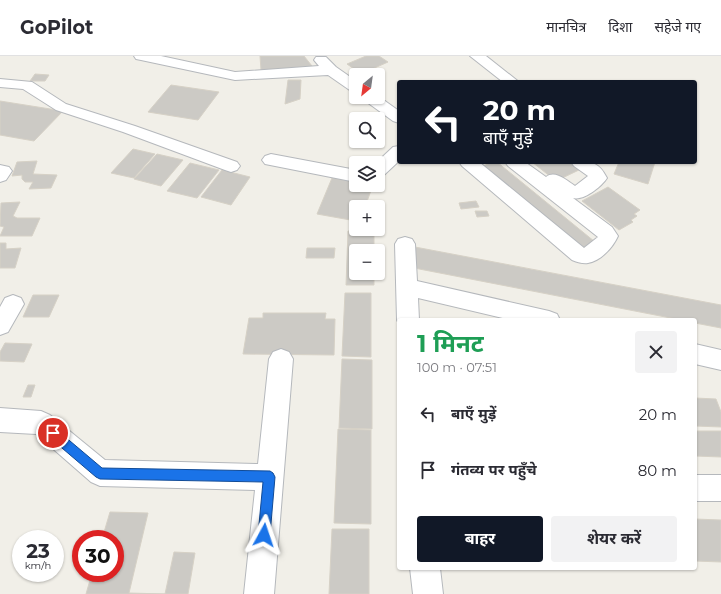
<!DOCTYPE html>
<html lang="hi">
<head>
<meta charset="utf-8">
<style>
	:root { --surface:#fff; --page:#f2f2f3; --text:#2b2b33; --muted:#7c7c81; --line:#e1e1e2; --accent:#111827 }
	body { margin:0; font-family:Montserrat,"Noto Sans Devanagari",sans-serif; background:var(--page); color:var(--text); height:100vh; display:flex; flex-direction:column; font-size:15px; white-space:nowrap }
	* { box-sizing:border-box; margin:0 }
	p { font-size:13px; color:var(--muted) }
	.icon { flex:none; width:22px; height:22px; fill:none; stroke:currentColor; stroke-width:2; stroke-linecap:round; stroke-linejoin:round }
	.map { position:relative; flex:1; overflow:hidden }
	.side { position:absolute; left:397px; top:262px; width:300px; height:252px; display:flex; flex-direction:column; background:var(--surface); border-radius:4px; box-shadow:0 1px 3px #0004 }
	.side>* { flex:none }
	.banner { position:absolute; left:397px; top:24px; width:300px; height:84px; border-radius:4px; box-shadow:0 1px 3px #0004; background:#111827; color:#fff; overflow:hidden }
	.needle { width:26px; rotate:209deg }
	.buttons { position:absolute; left:349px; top:12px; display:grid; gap:8px }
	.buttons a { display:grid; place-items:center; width:36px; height:36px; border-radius:4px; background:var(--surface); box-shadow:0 1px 3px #0004; font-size:20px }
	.speed { position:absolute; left:12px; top:474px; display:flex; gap:8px; font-size:20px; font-weight:700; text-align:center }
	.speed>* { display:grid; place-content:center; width:52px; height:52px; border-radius:50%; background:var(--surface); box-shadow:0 1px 3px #0004; line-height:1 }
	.speed small { font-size:10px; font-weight:400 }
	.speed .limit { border:6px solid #d22; background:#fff; color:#111 }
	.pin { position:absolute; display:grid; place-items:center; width:34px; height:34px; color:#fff; margin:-17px; border:2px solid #fff; border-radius:50%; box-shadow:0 1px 4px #0007 }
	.me { position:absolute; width:44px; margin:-22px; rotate:5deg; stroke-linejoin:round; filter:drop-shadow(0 0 3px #0008) }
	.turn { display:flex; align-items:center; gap:14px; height:84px; padding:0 20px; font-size:18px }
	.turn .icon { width:52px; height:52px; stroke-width:2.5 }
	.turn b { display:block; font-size:28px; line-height:34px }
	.round { display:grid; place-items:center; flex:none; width:42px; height:42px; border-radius:4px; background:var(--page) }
	.head { display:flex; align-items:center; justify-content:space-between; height:68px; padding:0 20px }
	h1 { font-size:24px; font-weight:700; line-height:30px; color:#1e9e55 }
	.action { display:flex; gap:8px; margin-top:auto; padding:8px 20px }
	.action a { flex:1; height:46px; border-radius:4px; background:var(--accent); color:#fff; font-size:16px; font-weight:700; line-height:46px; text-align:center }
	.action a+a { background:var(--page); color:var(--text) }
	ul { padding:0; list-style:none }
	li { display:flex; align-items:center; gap:12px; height:56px; padding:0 20px }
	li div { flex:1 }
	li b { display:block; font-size:15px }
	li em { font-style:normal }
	header { display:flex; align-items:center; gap:24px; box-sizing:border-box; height:56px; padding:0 20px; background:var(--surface); border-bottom:1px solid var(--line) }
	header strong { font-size:19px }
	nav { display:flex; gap:22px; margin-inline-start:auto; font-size:14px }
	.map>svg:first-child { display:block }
	.building { fill:#cccac5; stroke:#d6d1c6 }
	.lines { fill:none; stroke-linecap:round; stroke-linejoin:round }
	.minor-casing { stroke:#b5b8bc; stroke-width:2 }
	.minor { fill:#fff; fill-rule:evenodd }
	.route { fill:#1a73e8; stroke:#114b97 }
</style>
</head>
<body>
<header>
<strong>GoPilot</strong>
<nav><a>मानचित्र</a><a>दिशा</a><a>सहेजे गए</a></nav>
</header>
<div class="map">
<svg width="721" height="538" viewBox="0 0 721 538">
	<rect width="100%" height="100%" fill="#f1efe8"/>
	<path class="building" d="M260 0H304L312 10 261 14Z
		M366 0H379L388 6 361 18 347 8Z
		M35 18 49 19 45 25H30Z
		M288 24H301L300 43 285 48Z
		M171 29 219 36 198 64 148 56Z
		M0 45 63 55 34 85 0 79Z
		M133 93 155 98 134 122 111 117Z
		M157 98 183 104 161 130 134 123Z
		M37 105 33 118 57 119 51 132 29 133 33 126H25L22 123V119L12 120 17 106Z
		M492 106H497L600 190 584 199 479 112Z
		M532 106H572L581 113 556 125Z
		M619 106H655L648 128 614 118Z
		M190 107 219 114 197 142 167 135Z
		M222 114 250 121 231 149 201 141Z
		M332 122 356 126V129H373L365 151H356V165L317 158Z
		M608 131 640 154 634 158 637 160 631 164 633 166 619 174 582 145Z
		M476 145 479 151 461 153 459 147Z
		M20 146 13 160 17 162H40L32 180H0L4 171 0 170 1 147Z
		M475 155H487L489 160 477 161Z
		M348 175H374V195H356V217H374V229H346Z
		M0 187H6V193L21 192 15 212H0Z
		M415 191 721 249V272L695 267V264H681L409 211Z
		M307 192H335L334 202H306Z
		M345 237H371V301L342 300Z
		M33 239H59L49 261H23Z
		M263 257H326L325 263H335L334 299 243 298 249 262H263Z
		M5 287 32 288 24 306 0 305V296Z
		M342 303 372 304V373L339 372Z
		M28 329H35L31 341H23Z
		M695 342 716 343 721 356V371L695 370Z
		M338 373 371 374V468L334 467Z
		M695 375H721V401L695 400Z
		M110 456 148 457 129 537 165 538 174 496 195 497 188 538H86L92 517H115V483H102Z
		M695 463 721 464V506L695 505Z
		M332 473H369V538H329Z"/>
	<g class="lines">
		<defs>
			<path id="minor" d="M134 0H161L235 16 319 10 314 4 316 1H326L336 11 356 25V36L351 35 328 19 235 24 141 4 136 3Z
				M470 0H486L519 26H503Z
				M0 23 32 26 66 48 135 70 237 106 240 110 237 114 231 116 225 114 123 76 56 54 23 33 0 31Z
				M378 40 399 55V67L393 65 364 44 361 41Z
				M399 90V105L384 119 378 121V107H376L393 91Z
				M271 98 356 114V126L265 108 262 104 265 100Z
				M459 106H479L584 192 598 181 508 110 505 106H525L546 121C555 114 566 124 575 130L588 120 574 110 571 106C590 106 598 104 607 122 602 130 584 145 573 142L612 171 618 180C613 191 601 205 588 207 583 208 577 206 572 204L462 110Z
				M0 109 9 111 12 115 6 124 0 126Z
				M405 181 412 183 415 188 417 225 549 255 557 258 560 264H511L418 242 419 264H399V268L397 264 395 188 398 183Z
				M13 239 21 242 24 248 8 276 0 279V251L5 242Z
				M695 288 721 294V314L695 308Z
				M281 293 289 296 293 303 274 538H244L255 434 100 430 91 426 36 378 0 376V352L41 355 50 359 105 404 258 408 269 303 273 296Z
				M695 419H721V445H695Z
				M410 512H440L443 538H413Z"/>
		</defs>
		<use href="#minor" class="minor-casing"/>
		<use href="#minor" class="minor"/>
	</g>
	<path class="route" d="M53 372 57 374 102 412 270 415 273 417 275 421 270 479 268 483 264 485 260 483 258 479 263 426 100 423 96 421 49 381 48 377 49 374Z"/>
</svg>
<div class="buttons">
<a><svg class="needle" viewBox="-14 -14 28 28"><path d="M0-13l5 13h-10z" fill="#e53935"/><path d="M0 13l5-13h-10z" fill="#7c7c81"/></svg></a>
<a><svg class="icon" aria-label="search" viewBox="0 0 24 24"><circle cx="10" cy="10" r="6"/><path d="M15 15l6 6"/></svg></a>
<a><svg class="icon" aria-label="layers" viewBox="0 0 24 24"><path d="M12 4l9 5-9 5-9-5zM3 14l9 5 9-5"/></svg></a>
<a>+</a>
<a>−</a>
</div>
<div class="speed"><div>23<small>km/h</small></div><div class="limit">30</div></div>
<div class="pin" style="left:53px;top:377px;background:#d93025"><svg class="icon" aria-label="arrive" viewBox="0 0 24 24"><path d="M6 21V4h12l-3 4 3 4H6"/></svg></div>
<svg class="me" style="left:264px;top:479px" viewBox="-20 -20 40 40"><path d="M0-17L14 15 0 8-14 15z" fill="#1a73e8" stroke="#fff" stroke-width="4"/></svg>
<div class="banner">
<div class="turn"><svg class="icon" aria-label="left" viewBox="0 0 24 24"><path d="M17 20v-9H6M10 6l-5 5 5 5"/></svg><div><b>20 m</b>बाएँ मुड़ें</div></div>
</div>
<section class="side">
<div class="head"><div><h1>1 मिनट</h1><p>100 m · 07:51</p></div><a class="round"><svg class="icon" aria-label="close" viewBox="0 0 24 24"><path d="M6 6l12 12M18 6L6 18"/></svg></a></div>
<ul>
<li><svg class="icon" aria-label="left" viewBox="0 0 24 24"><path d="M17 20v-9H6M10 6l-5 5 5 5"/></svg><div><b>बाएँ मुड़ें</b></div><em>20 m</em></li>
<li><svg class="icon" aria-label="arrive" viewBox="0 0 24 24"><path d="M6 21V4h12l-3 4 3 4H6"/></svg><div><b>गंतव्य पर पहुँचे</b></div><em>80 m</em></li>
</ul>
<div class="action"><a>बाहर</a><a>शेयर करें</a></div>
</section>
</div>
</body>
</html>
